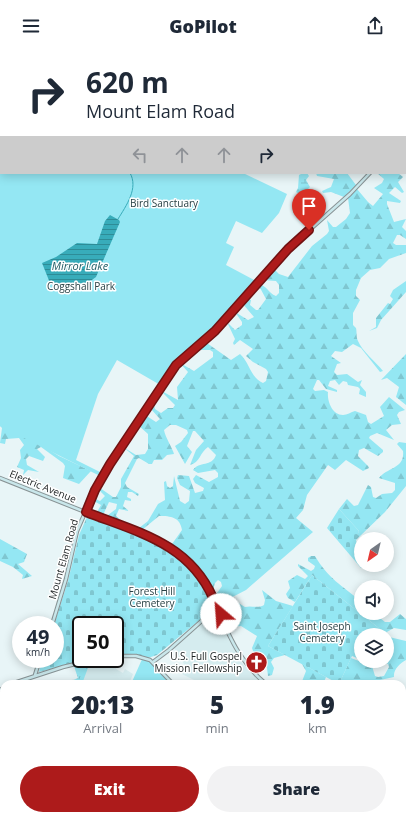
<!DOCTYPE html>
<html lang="en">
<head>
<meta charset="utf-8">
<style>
	:root { --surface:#fff; --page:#f2f2f3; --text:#1f2937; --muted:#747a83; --accent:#ad1b1b }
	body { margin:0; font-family:"Open Sans",sans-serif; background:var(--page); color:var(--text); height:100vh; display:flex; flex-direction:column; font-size:15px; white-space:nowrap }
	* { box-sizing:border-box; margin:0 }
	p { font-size:13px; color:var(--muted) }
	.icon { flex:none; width:22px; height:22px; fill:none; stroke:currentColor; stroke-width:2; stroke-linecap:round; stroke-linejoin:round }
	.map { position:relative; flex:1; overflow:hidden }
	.panel { position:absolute; left:0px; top:628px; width:406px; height:140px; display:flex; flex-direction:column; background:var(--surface); border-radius:12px 12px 0 0; box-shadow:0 2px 10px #0003 }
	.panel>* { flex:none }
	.top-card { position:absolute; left:0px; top:0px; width:406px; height:122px; box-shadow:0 2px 10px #0003; background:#fff; color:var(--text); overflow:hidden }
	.needle { width:26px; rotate:214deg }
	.controls { position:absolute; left:354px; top:480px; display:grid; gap:8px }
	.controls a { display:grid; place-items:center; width:40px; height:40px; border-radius:50%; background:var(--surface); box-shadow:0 2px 10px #0003; font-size:20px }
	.speed { position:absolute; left:12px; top:564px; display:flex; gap:8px; font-size:20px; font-weight:700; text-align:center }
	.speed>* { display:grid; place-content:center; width:52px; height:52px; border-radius:50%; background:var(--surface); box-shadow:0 2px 10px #0003; line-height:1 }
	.speed small { font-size:10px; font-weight:400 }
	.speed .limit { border:2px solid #111; border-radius:6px; background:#fff; color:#111 }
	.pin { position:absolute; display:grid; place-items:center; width:34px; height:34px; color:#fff; margin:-41px -17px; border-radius:50% 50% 50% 0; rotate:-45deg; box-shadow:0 0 4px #0007 }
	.pin .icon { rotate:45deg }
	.me { position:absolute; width:44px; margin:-22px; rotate:333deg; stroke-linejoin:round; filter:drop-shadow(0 0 3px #0008) }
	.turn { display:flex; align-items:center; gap:14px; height:84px; padding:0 20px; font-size:18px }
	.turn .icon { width:52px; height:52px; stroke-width:2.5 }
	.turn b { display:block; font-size:28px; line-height:34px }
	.lanes { display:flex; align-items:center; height:38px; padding:0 20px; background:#0003; justify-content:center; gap:20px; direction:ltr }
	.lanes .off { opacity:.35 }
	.eta { display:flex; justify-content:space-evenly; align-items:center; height:68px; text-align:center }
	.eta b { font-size:24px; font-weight:800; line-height:28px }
	.button { display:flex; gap:8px; margin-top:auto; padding:8px 20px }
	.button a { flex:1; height:46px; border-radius:24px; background:var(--accent); color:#fff; font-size:16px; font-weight:800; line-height:46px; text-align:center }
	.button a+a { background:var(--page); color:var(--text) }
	header { display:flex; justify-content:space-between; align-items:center; height:52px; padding:0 20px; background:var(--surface); font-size:18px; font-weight:800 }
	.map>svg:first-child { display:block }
	.built { fill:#d5ecef }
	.grass { fill:url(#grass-tufts) }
	.forest { fill:url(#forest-firs) }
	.wetland { fill:url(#wetland-marsh) }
	.cemetery { fill:url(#cemetery-stones) }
	.park { fill:#94e7f3 }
	.water { fill:url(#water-rules) }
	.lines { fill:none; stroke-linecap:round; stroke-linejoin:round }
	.stream { stroke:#38acba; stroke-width:1 }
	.secondary-casing { stroke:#889395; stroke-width:4.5 }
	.secondary { stroke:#c9e7eb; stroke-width:2.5 }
	.route-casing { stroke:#701212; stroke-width:10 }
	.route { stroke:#ad1b1b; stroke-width:7 }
	.labels { text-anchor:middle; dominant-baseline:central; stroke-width:3; stroke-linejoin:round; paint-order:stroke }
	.park-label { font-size:10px; fill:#284145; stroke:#fff }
	.street-label { font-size:10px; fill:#1b2021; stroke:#fff }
	.poi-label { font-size:10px; fill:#1b2021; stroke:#fff; text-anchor:end }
	.water-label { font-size:11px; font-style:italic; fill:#1e5c64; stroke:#fff }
</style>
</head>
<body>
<header><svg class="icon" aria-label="menu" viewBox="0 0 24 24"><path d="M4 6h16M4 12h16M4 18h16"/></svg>GoPilot<svg class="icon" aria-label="share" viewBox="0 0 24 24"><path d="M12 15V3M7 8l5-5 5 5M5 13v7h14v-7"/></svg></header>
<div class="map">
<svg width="406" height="768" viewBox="0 0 406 768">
	<defs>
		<pattern id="grass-tufts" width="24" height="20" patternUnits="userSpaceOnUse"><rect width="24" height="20" fill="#94e7f3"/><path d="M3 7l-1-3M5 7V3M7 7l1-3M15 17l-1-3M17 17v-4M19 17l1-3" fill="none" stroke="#7fc6d0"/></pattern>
		<pattern id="forest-firs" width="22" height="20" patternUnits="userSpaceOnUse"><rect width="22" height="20" fill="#94e7f3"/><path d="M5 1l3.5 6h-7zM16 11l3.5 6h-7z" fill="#7fc6d0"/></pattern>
		<pattern id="wetland-marsh" width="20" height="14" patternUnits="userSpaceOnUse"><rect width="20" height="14" fill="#94e7f3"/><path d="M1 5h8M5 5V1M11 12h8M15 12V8" fill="none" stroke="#7fc6d0"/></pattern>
		<pattern id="cemetery-stones" width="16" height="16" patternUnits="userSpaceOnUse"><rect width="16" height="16" fill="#94e7f3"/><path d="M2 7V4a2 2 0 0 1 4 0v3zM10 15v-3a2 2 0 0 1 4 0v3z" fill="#7fc6d0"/></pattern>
		<pattern id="water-rules" width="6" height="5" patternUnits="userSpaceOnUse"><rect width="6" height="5" fill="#38acba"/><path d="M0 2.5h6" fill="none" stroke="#2e8c97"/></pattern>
	</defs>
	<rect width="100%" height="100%" fill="#e8f5f7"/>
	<path class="built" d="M215 562 218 563 242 611 262 632H197L196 629 182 622 186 615 174 596 206 567Z
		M121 606 116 617 123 621 125 617 133 622 129 632H65V630L78 626 74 614Z"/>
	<path class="grass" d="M88 611 89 613 82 632H72L74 628 78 626 74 614Z"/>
	<path class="forest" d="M68 0H294V1H69Z
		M316 121H347L356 133 344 145 331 140 323 141 322 139 331 135 334 127 317 124Z
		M377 121H398L403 125 398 130 404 140 402 141 395 135 389 141 401 149 400 151 387 149V152L394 170 406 167 402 175 406 179V187L400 183H397L393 191 396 193H406V201L389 207 380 216 370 218 361 226 356 238V244L360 248 353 261V273L356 276C357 280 356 285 358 289 362 299 376 310 383 319L380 320 361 296 353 292 342 300 335 299 331 304 341 311 337 312 334 320 337 323 347 322 358 330 362 328 360 333 366 340V345L359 342 360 337 358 335 348 333 347 330 343 329 339 333 335 328 330 329 328 334 337 338V340L326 337 319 328H317L313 337 315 339 324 338 328 340C327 349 332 363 343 363 347 363 351 360 355 359L366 363 368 370 371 372 384 364 380 355 389 345 405 358 399 360 397 363 401 372 392 373 386 378 394 388 377 381 370 384 369 386 383 398V400L378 404 364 396 359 398 358 404 368 414 369 416 363 419 346 408 335 418 328 413 307 443 303 458 296 466 313 480 246 538 219 552 215 544 222 534 221 530 218 528 215 531 213 538H211L209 532 193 510 172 492 182 478C180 465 171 464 159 464L142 478 139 476 148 469 158 452 165 448 164 430 166 429 167 434 170 436 173 434 174 424 180 449 185 452 189 449 190 439 180 433 177 426 178 423 189 424 195 441 203 439 204 436 195 431 193 427 196 423 209 430 218 425V421L215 418 198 421 193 418C199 409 212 415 216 403L208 395C200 400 200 411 190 413L196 398 204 389 195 379H193L187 394 192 400 185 412 175 394 181 390 188 381 187 378 176 373H170L164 378C165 385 173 397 174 402L167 403 162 408H154L152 412H149L139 406 137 407 125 431 127 435 139 442 138 444 132 440H128L127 445 131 447V449L125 448 123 454 129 459 119 457 116 464 121 468 109 465 108 463 116 457 117 452 109 450 103 463H100L97 460 101 453 92 448 93 446 100 449 105 444 98 437 100 436 113 445H116L121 435V427L134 404 123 395 136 403 145 402 148 397V382L138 373 145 363 156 370 160 367 150 356 151 352 154 353 155 357 161 361 168 356H173L175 353 160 338 178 348 177 335 188 320 180 311 194 319 213 305V300L210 298H196V296L204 289 231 308 240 302C250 311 250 325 263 331L266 329 268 320 266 317 253 310 246 304 253 297 240 288 234 293 233 291 235 287 227 270 235 278 242 273V270L235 260 248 268 254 265 242 251 247 246 251 248 250 253 256 258H258L266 247 258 232C267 233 268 241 276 244L279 241V233L276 229 262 228 273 216 279 222 288 225 312 194 327 182 329 179 327 168 333 175H336L346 167 350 161 348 146 357 137 368 150 373 154 383 142 374 136 382 131 384 127Z
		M406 229V240L381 268 377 276 369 279 376 275V266L388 251 390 252 393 247 390 244 393 238Z
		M406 302V353L396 345 399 335 387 326 381 328Z
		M0 367 59 404 91 419 79 432 63 426 65 414 63 411 41 395 37 397 45 405 43 409 29 404 26 407 27 413 39 420 28 418 23 423 24 418 17 415 21 406 20 398 24 393 19 386 6 387 5 392 0 391 2 376 0 374Z
		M399 390 406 391V434L385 460 359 485 356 488 358 498 353 492 359 479 339 457 347 447 354 454 358 453 368 433 371 435 373 445 376 446 382 442 392 441 395 438V431L379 426C387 415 405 417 403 399L397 392Z
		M0 487 27 502 24 510 18 512 32 524 22 527 23 523 13 515 0 509Z
		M311 504H315C328 526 342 534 361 549V561H374L385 570H390L400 562 406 567V578L394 576 385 581 312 523 295 550 288 546 286 542 290 536 288 529 297 523 305 527 308 524 298 514V512L311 519 314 517 315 514 308 509V506Z
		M262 538 276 549 293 554 268 594 285 603 274 606 271 610 274 616 272 623 268 624 267 616 260 613 263 605 253 599 252 596 257 584 241 574 232 575 236 570 232 564 226 562 225 557 235 549 245 555C252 553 257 557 264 553L265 548Z
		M389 585 406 589V608C400 611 393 618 394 625L380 628 339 632 351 606 372 614 375 624 378 625 384 624 389 615 388 612 384 610 375 613 365 609H387V586Z
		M302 612 326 625 324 630 319 632H301L306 619Z"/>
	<path class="wetland" d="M303 121H307L309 124 306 128 310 135 302 143 296 140 298 136 299 123Z"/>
	<path class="cemetery" d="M339 457 359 479 354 492 361 502V513H364L361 516 327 476Z
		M87 465C124 479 169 489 194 522 202 533 207 545 213 557L157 603 148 606 135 602 115 603V573H81V607H87L39 620 42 607H55L54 573 68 529 79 483Z
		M312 523 385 581 384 583H361V599L357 606 352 604 339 632 268 594Z"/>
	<path class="park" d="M0 90 1 121H243L287 142 279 161 262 181 236 169 226 191 234 195 226 213 258 230 215 279 179 309 162 334 117 308 98 342 76 408 104 422 102 425 0 374Z
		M143 605 155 611 173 632H131Z
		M89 764H187L186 768H87Z"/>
	<path class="water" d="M110 163 119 168 120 170 96 225 89 230 82 233H76L71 231 62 235 50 231 42 211 56 205 77 191 97 192 105 169Z"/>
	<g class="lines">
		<path class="stream" d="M96 0V1
			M118 167C126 154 139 136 130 121"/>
		<defs>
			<path id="secondary" d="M405 82 406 81
				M0 426 168 493 183 504 196 517 220 556 218 559 216 557 218 555
				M218 559C231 588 241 611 266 632
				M52 573 66 527 77 479 95 438 124 390 176 313 215 279 288 197 350 142 370 121
				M115 604H136L150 608 173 632
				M153 610 169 598 215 557
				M35 623 40 607
				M11 632 63 615 96 607
				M0 638 4 636
				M0 691 4 696
				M402 750 406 753
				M75 764 80 768
				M186 768 187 764
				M221 768 223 764
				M290 768 292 764"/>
		</defs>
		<use href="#secondary" class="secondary-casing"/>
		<use href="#secondary" class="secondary"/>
	</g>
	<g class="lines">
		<defs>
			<path id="route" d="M221 562C220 555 216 552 213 546 189 491 137 480 86 460L95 438 110 412 176 313 215 279 288 197 309 178"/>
		</defs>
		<use href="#route" class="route-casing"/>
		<use href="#route" class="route"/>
	</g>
	<defs>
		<symbol id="church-disc" viewBox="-11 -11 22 22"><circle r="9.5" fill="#ad1b1b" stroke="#fff"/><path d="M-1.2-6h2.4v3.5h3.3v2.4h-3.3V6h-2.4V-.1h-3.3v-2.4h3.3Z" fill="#fff"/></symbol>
	</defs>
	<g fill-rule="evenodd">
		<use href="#church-disc" x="244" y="598" width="25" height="25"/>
	</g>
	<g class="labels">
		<g class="park-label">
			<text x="164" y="151">Bird Sanctuary</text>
			<text x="81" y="234">Coggshall Park</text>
			<text x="152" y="539">Forest Hill<tspan x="152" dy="12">Cemetery</tspan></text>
			<text x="322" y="574">Saint Joseph<tspan x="322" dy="12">Cemetery</tspan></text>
		</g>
		<g class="street-label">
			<text transform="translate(43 434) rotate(22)">Electric Avenue</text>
			<text transform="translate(63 507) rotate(-74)">Mount Elam Road</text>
		</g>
		<g class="poi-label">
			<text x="242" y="604">U.S. Full Gospel<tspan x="242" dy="12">Mission Fellowship</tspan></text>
		</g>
		<g class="water-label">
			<text x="80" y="213">Mirror Lake</text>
		</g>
	</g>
</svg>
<div class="controls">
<a><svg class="needle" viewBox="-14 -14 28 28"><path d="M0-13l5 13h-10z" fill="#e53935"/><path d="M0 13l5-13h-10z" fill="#747a83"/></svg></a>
<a><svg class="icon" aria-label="sound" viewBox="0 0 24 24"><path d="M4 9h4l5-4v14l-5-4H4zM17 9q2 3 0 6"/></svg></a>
<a><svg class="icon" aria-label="layers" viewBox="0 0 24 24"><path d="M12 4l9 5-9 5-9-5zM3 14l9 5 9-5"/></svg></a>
</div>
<div class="speed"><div>49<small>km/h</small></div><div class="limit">50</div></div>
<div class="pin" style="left:309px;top:178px;background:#d93025"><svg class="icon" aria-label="arrive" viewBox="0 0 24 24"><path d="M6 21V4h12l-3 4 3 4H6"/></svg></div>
<svg class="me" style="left:221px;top:562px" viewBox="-20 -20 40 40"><circle r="19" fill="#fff"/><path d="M0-13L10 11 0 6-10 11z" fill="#ad1b1b"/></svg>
<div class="top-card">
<div class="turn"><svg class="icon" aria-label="right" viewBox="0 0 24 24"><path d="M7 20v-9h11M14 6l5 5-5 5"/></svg><div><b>620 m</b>Mount Elam Road</div></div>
<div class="lanes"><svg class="icon off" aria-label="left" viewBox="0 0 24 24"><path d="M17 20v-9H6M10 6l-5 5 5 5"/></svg><svg class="icon off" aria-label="ahead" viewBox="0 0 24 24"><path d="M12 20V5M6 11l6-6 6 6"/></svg><svg class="icon off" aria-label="ahead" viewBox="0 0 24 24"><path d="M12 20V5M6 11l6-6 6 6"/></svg><svg class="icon" aria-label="right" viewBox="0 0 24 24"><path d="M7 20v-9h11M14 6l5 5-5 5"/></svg></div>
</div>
<section class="panel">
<div class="eta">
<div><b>20:13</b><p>Arrival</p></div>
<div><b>5</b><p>min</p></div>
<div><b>1.9</b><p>km</p></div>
</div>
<div class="button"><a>Exit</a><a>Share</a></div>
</section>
</div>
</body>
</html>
